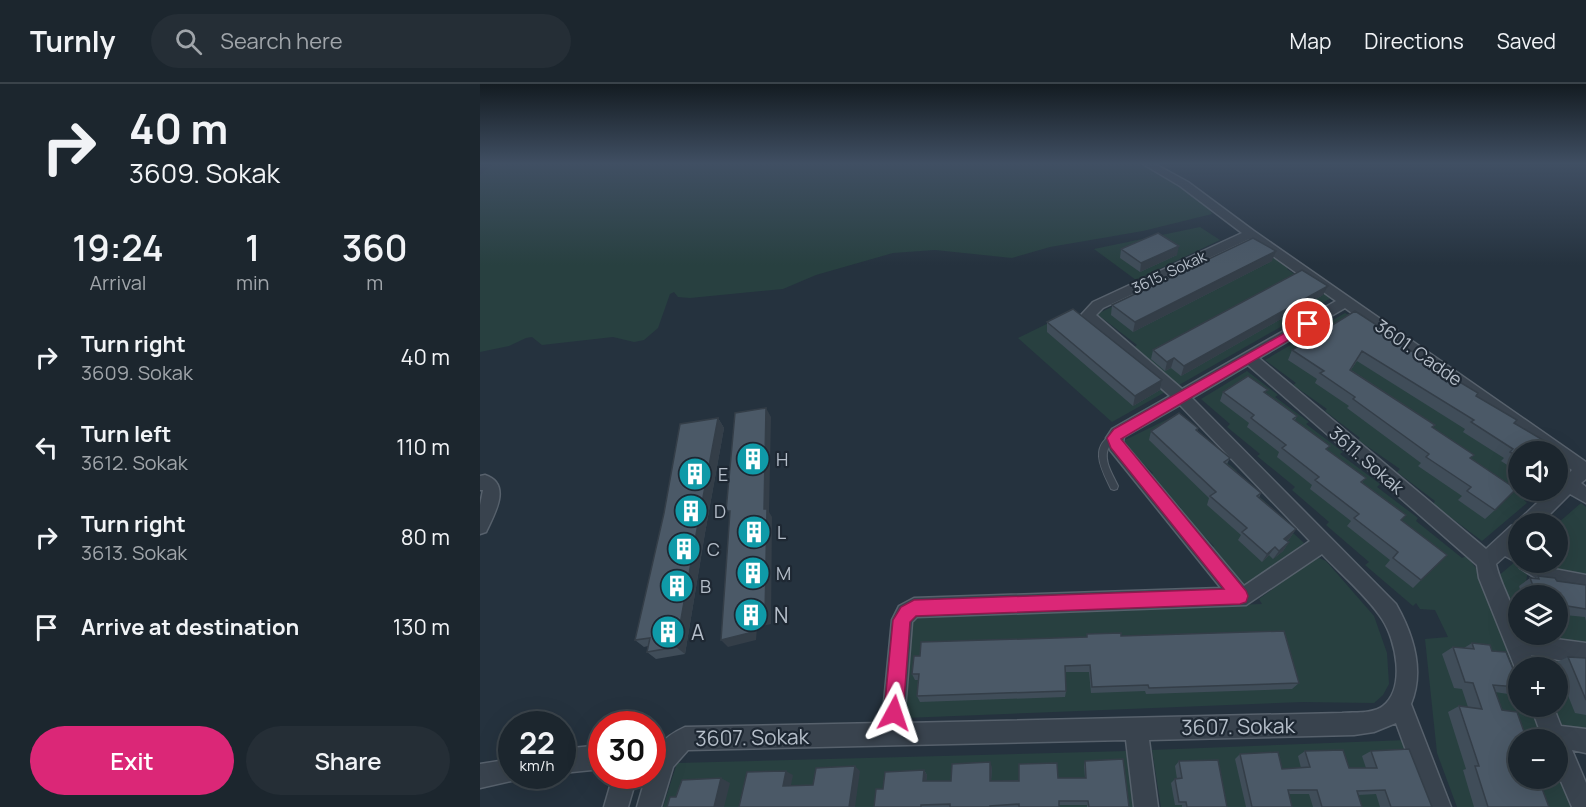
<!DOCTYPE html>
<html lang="en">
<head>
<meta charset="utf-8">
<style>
	:root { --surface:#1c262e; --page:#252e36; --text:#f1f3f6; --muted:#a0a5aa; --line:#3a434a; --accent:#db2777 }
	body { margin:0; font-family:Manrope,sans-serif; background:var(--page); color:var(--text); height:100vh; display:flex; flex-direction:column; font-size:22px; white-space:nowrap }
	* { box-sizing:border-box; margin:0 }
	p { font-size:20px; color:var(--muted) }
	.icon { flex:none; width:33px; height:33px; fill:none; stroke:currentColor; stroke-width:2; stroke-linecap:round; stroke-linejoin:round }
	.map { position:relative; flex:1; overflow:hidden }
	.side { display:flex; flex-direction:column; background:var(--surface); width:480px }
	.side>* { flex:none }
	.banner { background:#1c262e; color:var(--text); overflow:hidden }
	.tools { position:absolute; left:1028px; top:357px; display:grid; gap:12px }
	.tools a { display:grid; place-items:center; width:60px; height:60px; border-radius:50%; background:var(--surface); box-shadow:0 6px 24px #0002,0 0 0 2px var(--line); font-size:30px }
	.speed { position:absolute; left:18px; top:627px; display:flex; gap:12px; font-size:30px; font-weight:700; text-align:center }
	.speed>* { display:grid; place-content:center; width:78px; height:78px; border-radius:50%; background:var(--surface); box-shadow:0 6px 24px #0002,0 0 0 2px var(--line); line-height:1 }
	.speed small { font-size:15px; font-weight:400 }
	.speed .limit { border:9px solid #d22; background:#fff; color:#111 }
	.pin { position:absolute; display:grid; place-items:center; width:51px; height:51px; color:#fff; margin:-26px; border:3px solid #fff; border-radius:50%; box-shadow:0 2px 6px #0007 }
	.me { position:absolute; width:66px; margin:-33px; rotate:5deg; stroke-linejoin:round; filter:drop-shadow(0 0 4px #0008) }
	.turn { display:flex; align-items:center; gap:21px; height:126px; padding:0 30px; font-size:27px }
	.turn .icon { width:78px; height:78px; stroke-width:2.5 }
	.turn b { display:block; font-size:42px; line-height:51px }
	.eta { display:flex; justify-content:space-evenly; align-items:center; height:102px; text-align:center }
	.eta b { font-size:36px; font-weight:600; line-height:42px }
	.button { display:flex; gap:12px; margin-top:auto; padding:12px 30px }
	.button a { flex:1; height:69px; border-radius:36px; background:var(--accent); color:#fff; font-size:24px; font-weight:600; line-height:69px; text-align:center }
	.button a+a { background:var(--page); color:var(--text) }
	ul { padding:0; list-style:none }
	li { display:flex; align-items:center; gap:18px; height:90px; padding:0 30px }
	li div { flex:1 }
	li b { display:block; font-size:22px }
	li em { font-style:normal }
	header { display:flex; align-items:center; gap:36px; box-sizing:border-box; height:84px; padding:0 30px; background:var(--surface); border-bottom:2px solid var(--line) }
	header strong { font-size:28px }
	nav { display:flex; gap:33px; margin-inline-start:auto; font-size:21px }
	.search { width:420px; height:54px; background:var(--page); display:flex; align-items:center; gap:15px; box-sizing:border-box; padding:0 21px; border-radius:33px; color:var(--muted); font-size:22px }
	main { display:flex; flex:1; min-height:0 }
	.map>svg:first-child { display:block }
	.green { fill:#284040 }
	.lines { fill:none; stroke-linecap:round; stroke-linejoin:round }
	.lane-casing { stroke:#57616c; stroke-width:2 }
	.street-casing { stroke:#57616c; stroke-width:3 }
	.lane { fill:#39434e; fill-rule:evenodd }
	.street { fill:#39434e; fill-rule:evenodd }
	.wall { fill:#404d59 }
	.shaded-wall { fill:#343e48 }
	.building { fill:#4b5967; stroke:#343e48; stroke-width:1.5 }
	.route { fill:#db2777; stroke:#8e194d; stroke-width:1.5 }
	.labels { text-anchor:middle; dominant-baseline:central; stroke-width:4.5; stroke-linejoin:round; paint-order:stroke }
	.far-street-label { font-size:15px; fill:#b5bec9; stroke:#1e2833 }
	.street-label { font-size:18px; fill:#b5bec9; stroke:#1e2833 }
	.poi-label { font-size:18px; fill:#b5bec9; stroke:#1e2833; text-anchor:start }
	.near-poi-label { font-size:21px; fill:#b5bec9; stroke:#1e2833; text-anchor:start }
	.near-street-label { font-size:21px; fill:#b5bec9; stroke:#1e2833 }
</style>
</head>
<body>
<header>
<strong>Turnly</strong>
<div class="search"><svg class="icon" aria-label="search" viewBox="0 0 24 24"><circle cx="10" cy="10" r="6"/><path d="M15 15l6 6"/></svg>Search here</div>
<nav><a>Map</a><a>Directions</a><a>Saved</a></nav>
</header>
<main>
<section class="side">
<div class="banner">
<div class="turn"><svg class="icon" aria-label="right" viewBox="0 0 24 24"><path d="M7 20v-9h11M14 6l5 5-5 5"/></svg><div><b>40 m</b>3609. Sokak</div></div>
</div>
<div class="eta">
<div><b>19:24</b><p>Arrival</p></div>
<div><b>1</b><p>min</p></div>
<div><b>360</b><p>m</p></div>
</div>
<ul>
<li><svg class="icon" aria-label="right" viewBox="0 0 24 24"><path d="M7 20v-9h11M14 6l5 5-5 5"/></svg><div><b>Turn right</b><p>3609. Sokak</p></div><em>40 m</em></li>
<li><svg class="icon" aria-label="left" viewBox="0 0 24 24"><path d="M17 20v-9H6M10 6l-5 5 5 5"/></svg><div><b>Turn left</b><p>3612. Sokak</p></div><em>110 m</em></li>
<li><svg class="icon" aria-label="right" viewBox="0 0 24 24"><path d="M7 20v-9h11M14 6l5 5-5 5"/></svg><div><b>Turn right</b><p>3613. Sokak</p></div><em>80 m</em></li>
<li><svg class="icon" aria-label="arrive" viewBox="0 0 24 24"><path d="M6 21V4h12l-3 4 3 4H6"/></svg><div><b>Arrive at destination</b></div><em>130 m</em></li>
</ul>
<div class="button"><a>Exit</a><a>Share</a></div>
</section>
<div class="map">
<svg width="1106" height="723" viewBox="0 0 1106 723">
	<rect width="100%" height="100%" fill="#25323e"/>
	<path class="green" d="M13 80H662C683 89 723 109 732 130L663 147 570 163 532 174 455 166 413 169 336 191 303 205 210 214 198 213 194 208 190 210 178 244 164 256 154 258 133 253 62 261 52 253 46 254 29 262 0 268V91Z
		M720 143 740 156 656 196 614 165Z
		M767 158 809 183 807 185 851 214 699 301 653 264 657 261 617 230Z
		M591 228 687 307 632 338 538 254Z
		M865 229 897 248 1038 368V406L1054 407 1044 416 1047 419 1002 457 953 420 955 417 917 388 920 385 878 356 880 354 845 327 847 325 813 301 816 299 785 276Z
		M767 287 798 311 795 313 829 338 826 340 863 368 860 370 900 400 897 403 938 434 936 437 982 474 987 472 998 487 1038 587V622L1053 623 1067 655 1038 656V694H1077V680L1095 723H977L957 669 945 555 968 553 955 526 940 525 936 519 933 522 885 481 889 478 846 441 849 438 812 406 815 403 777 372 780 370 747 343 750 340 721 315Z
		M696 331 724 359 757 387 754 390 789 421 786 424 824 459 767 503 730 465 734 462 698 426 701 424 670 392 673 389 641 358Z
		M1101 419 1106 423V493L1065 486 1053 479 1077 478V440Z
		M839 474 846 477 894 532 907 569 909 600 903 611 894 619 822 618 424 634 430 533 782 520 779 515 832 476Z
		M1036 477 1049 484 1046 497 1106 507V563L1043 552 1077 550V512H1038V540L1017 493Z
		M1050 567 1106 577V648L1084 645 1074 623 1077 622V584L1057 583Z
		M927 656 951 723H681L672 666Z
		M648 667 654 723H183L197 679Z"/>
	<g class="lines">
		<defs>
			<path id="lane" d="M635 349 639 352C636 356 631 359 629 363 622 375 633 391 638 402L637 405 634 406 631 405C621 384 608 362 635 349Z"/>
			<path id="street" d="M663 80H675L708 98 774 147 1106 378V395L1101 399 1106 403V419L1090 410 1060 440H1038L1041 434 1071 406H1077V401L1092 386 1077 375V368H1066L865 224 779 274 1006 465 1031 442 1038 440V478H1064L1074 485 1106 491V509L1063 499 1040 484 1038 479 1025 472 1016 480C1021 504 1038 526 1038 550L1106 559V581L1051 571 1057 584H1038V591L999 494 997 481 768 281 712 314 916 520C933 550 945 586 931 620L971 723H947L916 639 894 648 874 651 669 656 678 723H654L646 656 208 666 193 683 181 723H157L166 692H172C172 666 181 654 205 643L402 639 412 536 419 522 434 514 741 504 630 366 626 354 632 345 690 312 607 239 601 231 613 218 762 149 700 102ZM769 155 856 217 702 305 616 231 623 224ZM700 321 830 457 764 502 643 358 644 353ZM842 470C860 489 889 514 902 535 916 556 926 604 903 622 893 630 874 628 862 629L424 639 432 538 437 533 766 521Z
				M5 391C32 400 15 429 6 448L0 450V421L3 406H0V392Z
				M1051 622H1073L1081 642 1106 645V669L1092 666 1106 699V723H1092L1077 688V656H1063Z
				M122 661V685L82 689V665Z
				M32 675V692H42L40 695 0 704V680Z
				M133 692H157L148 723H124Z"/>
		</defs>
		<use href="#lane" class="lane-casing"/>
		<use href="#street" class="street-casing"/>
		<use href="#lane" class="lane"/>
		<use href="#street" class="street"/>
	</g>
	<path class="wall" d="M641 165 697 171 660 188 640 174Z
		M792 177 653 248 631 231 632 221Z
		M843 211 701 292 691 284 685 287 671 275 673 266Z
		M567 238 682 296 680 306 653 322 567 248Z
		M926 260 924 263 960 284 958 286 1034 339 1038 368V388L1021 377 1024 374 983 348 985 345 877 277 871 286 955 341 952 344 990 374 1015 426 1005 435 978 416 982 412 938 382 941 379 867 324 869 322 835 299 837 295 808 276 812 266Z
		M743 308 786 309 817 332 815 336 847 366 886 394 882 398 921 436 941 496 933 504 905 482 910 476 867 442 871 437 830 405 832 401 797 373 799 368 767 343 769 339 740 317Z
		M238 334 244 344 225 449 205 570 176 575 167 568 168 562 164 563 155 556Z
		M718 344 717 348 750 374 747 380 781 409 779 414 816 445 810 454 807 457 809 458 803 467 793 475 789 471 782 478 758 456 761 451 727 421 729 414 669 356 671 347Z
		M1058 492 1077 497 1106 501V537L1105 533 1085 531 1088 540 1077 546V512H1042L1039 502 1050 494 1054 495Z
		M607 550 641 552 819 599 812 605 666 610 665 607 611 609 609 588H585L586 607 585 613 440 618 437 612 438 596H435L432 590 607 553Z
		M992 559 1012 567 1038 597V605L1028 610 1015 608 1022 626 1038 656 1069 723H994L983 686 986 685 968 628 979 622 988 623 982 605 974 604 962 570 973 563 984 564Z
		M1088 573 1106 574V631L1095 629 1075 579Z
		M825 667 869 684H886L882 672 891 667 952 723H900L896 710 878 711 882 723H833L829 710H809L812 723H766L755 675 760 670 802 685 821 684 818 672Z
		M605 677 649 723H607V721H579V723H394L403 705 444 686 447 691 446 697H471L512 683 511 697 605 694 604 682Z
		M699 677 747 723H702V721H695L691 699 695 695H697L695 682Z"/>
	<path class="shaded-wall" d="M699 162 697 171 660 188 661 179Z
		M796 167 792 177 653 248 655 238Z
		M848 202 843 211 701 292 704 282Z
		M694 274 691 284 685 287 687 278Z
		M682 296 680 306 653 322 655 312Z
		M286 324 291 333 289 428 292 433 291 540 277 543 276 556 248 563 241 556 270 535 284 391Z
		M238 334 244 344 225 449 205 570 196 563 218 440Z
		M816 445 810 454 799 463 804 455Z
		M809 458 803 467 793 475 799 467Z
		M795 463 789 471 782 478 787 470Z
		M510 678 512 683 511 701 510 697Z
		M375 682 380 687 375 723H369Z
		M444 686 447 691 446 701 443 697Z
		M306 687 313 691 310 706 303 702Z
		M241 694 250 699 244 723H234Z"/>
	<path class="building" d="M678 149 699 162 661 179 641 165Z
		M773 154 796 167 655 238 632 221Z
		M822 186 848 202 704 282 694 274 687 278 673 266Z
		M593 225 682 296 655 312 567 238Z
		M875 227 926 260 923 262 960 284 958 285 998 309 996 312 1037 336 1034 339 1078 365 1075 368H1038V373L1030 368 1033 365 991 338 994 336 882 267 870 286 955 341 952 343 994 371 990 374 1036 405 1015 426 987 407 991 403 946 373 949 370 873 315 875 313 840 289 844 287 812 266Z
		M768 292 788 306 784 308 817 332 813 335 850 362 846 365 886 394 881 398 926 431 921 436 967 471 941 496 913 474 918 468 874 434 879 430 835 396 839 393 802 364 806 361 771 334 774 331 743 308Z
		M286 324 284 425H287L285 532 270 535 269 549 241 556 250 427H246L255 329Z
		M699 329 718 344 716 346 750 374 744 378 781 409 777 412 816 445 804 455 809 458 799 467 795 463 787 470 762 448 767 444 730 412 736 408 671 347Z
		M238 334 218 440 196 563 167 568 170 554 155 556 184 429 200 340Z
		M1058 492 1075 494 1077 497 1106 501V525L1081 521 1088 540 1077 538V512H1057L1050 494 1059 495Z
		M804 547 819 599 669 604 668 601 612 603 610 581 585 582 586 607 437 612 439 590H432L434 572H440L441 558 607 553V550L641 549V552Z
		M992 559 1010 561 1012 567 1026 568 1038 597V603L1013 601 1022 626 1037 628 1047 656H1038V694H1058L1069 723H1008L995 682H999L979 622 1002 625 993 599 985 598 973 563 994 565Z
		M1088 573 1106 574V616Z
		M929 665 952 723H911L905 706 877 707 882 723H842L837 706H808L812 723H772L760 670 798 668 802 685 830 683 825 667 863 666 869 684H897L891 667Z
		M643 675 649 723H609L608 717H579V723H539V720L510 722V723H470V720L441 721V723H394L396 705H403L405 688 444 686 443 697H471L472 680 510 678V697H539V680L577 679 578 694H606L605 677Z
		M738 676 747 723H707L706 718H699L695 695 702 694 699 677Z
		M375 682 369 723H259L267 688 306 687 303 702 333 701 336 684Z
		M241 694 234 723H187L190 713H196L202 696Z"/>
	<linearGradient id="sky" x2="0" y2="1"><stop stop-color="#141c22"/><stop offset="0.44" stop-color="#404f63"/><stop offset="1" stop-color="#404f63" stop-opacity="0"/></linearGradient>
	<rect width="1106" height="181" fill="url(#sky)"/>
	<path class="route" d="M828 236 832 237V242L641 355 766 507 768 512 766 518 760 520 436 532 430 538 423 629 420 635 414 638 407 635 404 629 413 536 421 523 434 516 744 505 631 364 627 354 634 345Z"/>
	<defs>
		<symbol id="building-disc" viewBox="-11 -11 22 22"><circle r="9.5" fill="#0f9aa8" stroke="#1e2833"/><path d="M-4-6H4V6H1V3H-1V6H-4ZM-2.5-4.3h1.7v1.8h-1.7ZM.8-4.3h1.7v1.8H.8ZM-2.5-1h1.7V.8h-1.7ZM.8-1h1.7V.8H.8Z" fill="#fff"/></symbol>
	</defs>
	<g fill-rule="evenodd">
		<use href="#building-disc" x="254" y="356" width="38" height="38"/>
		<use href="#building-disc" x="196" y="371" width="38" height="38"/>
		<use href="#building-disc" x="192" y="408" width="38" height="38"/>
		<use href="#building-disc" x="255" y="429" width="38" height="38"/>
		<use href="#building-disc" x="185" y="446" width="38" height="38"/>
		<use href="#building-disc" x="254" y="470" width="38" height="38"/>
		<use href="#building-disc" x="178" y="483" width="38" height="38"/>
		<use href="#building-disc" x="252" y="512" width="38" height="38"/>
		<use href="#building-disc" x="169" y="529" width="38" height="38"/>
	</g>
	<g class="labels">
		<g class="far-street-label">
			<text transform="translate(689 188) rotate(-25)">3615. Sokak</text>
		</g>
		<g class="street-label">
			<text transform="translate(939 268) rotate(35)">3601. Cadde</text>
			<text transform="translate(887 376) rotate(41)">3611. Sokak</text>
		</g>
		<g class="poi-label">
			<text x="296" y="375">H</text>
			<text x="238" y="390">E</text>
			<text x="234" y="427">D</text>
			<text x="297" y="448">L</text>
			<text x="227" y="465">C</text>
			<text x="296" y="489">M</text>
			<text x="220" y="502">B</text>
		</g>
		<g class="near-poi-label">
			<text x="294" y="531">N</text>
			<text x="211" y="548">A</text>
		</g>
		<g class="near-street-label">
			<text transform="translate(758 642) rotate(-1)">3607. Sokak</text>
			<text transform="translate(272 653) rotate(-1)">3607. Sokak</text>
		</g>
	</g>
</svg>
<div class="tools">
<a><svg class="icon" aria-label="sound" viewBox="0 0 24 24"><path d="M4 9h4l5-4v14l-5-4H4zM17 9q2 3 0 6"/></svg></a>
<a><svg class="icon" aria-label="search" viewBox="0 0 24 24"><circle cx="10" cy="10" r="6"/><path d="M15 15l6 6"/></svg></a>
<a><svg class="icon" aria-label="layers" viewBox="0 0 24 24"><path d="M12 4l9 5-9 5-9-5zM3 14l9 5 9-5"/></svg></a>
<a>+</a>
<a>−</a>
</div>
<div class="speed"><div>22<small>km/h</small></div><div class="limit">30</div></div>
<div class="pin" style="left:828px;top:240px;background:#d93025"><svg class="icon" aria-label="arrive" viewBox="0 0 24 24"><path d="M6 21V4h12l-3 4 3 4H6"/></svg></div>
<svg class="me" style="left:414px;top:629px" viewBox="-20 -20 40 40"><path d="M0-17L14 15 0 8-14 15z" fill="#db2777" stroke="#fff" stroke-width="4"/></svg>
</div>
</main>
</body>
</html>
